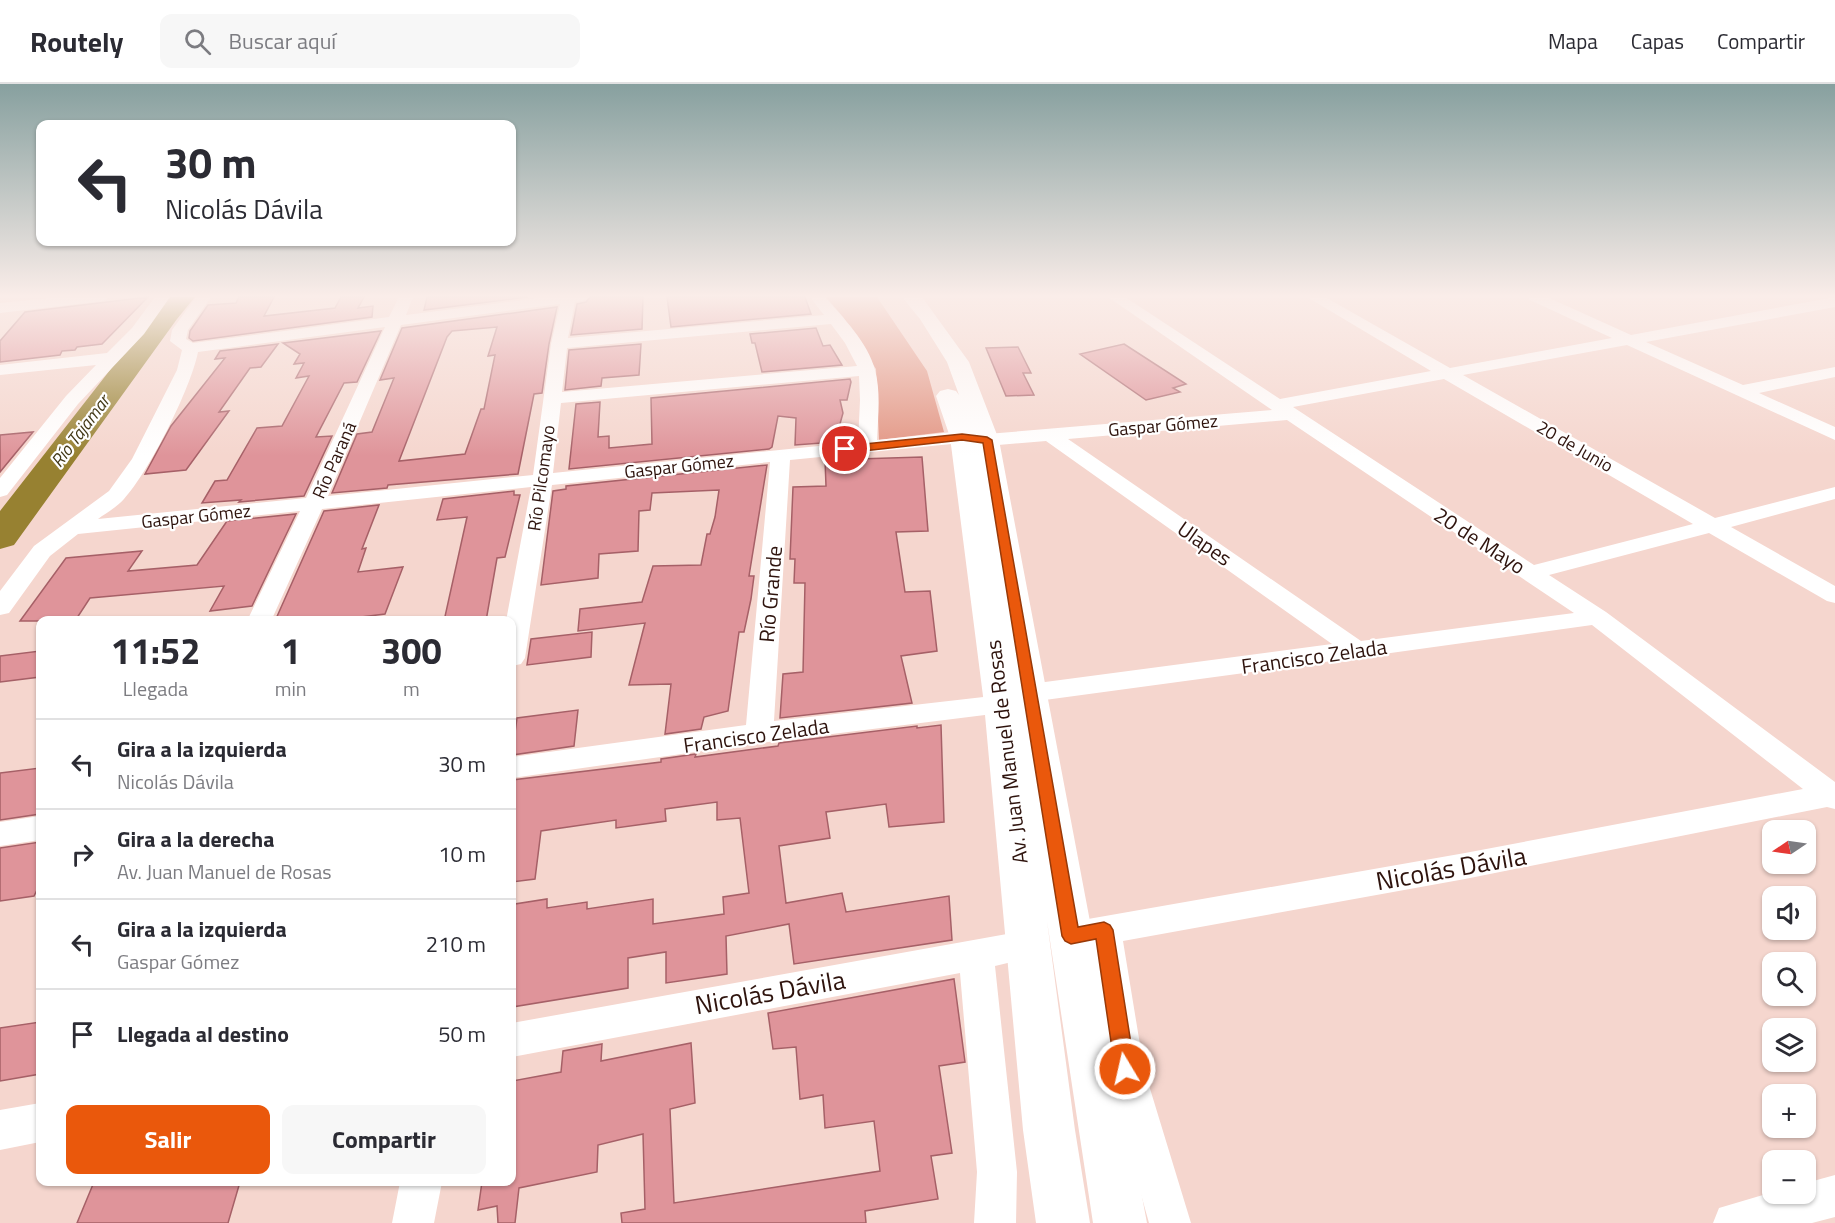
<!DOCTYPE html>
<html lang="es">
<head>
<meta charset="utf-8">
<style>
	:root { --surface:#fff; --page:#f7f7f7; --text:#2b2b33; --muted:#7c7c81; --line:#e1e1e2; --accent:#ea580c }
	body { margin:0; font-family:"Titillium Web",sans-serif; background:var(--page); color:var(--text); height:100vh; display:flex; flex-direction:column; font-size:22px; white-space:nowrap }
	* { box-sizing:border-box; margin:0 }
	p { font-size:20px; color:var(--muted) }
	.icon { flex:none; width:33px; height:33px; fill:none; stroke:currentColor; stroke-width:2; stroke-linecap:round; stroke-linejoin:round }
	.map { position:relative; flex:1; overflow:hidden }
	.details { position:absolute; left:36px; top:532px; width:480px; height:570px; display:flex; flex-direction:column; background:var(--surface); border-radius:12px; box-shadow:0 2px 4px #0004 }
	.details>* { flex:none }
	.guide { position:absolute; left:36px; top:36px; width:480px; height:126px; border-radius:12px; box-shadow:0 2px 4px #0004; background:#fff; color:var(--text); overflow:hidden }
	.needle { width:39px; rotate:257deg }
	.buttons { position:absolute; left:1762px; top:736px; display:grid; gap:12px }
	.buttons a { display:grid; place-items:center; width:54px; height:54px; border-radius:12px; background:var(--surface); box-shadow:0 2px 4px #0004; font-size:30px }
	.pin { position:absolute; display:grid; place-items:center; width:51px; height:51px; color:#fff; margin:-26px; border:3px solid #fff; border-radius:50%; box-shadow:0 2px 6px #0007 }
	.me { position:absolute; width:66px; margin:-33px; rotate:351deg; stroke-linejoin:round; filter:drop-shadow(0 0 4px #0008) }
	.turn { display:flex; align-items:center; gap:21px; height:126px; padding:0 30px; font-size:27px }
	.turn .icon { width:78px; height:78px; stroke-width:2.5 }
	.turn b { display:block; font-size:42px; line-height:51px }
	.eta { display:flex; justify-content:space-evenly; align-items:center; height:102px; text-align:center }
	.eta b { font-size:36px; font-weight:700; line-height:42px }
	.action { display:flex; gap:12px; margin-top:auto; padding:12px 30px }
	.action a { flex:1; height:69px; border-radius:12px; background:var(--accent); color:#fff; font-size:24px; font-weight:700; line-height:69px; text-align:center }
	.action a+a { background:var(--page); color:var(--text) }
	ul { padding:0; list-style:none }
	li { display:flex; align-items:center; gap:18px; height:90px; padding:0 30px; border-top:2px solid var(--line) }
	li div { flex:1 }
	li b { display:block; font-size:22px }
	li em { font-style:normal }
	header { display:flex; align-items:center; gap:36px; box-sizing:border-box; height:84px; padding:0 30px; background:var(--surface); border-bottom:2px solid var(--line) }
	header strong { font-size:28px }
	nav { display:flex; gap:33px; margin-inline-start:auto; font-size:21px }
	.search { width:420px; height:54px; background:var(--page); display:flex; align-items:center; gap:15px; box-sizing:border-box; padding:0 21px; border-radius:12px; color:var(--muted); font-size:22px }
	.map>svg:first-child { display:block }
	.green { fill:#e29583 }
	.lines { fill:none; stroke-linecap:round; stroke-linejoin:round }
	.river { fill:#978131; fill-rule:evenodd }
	.building { fill:#df949a; stroke:#a66067; stroke-width:1.5; fill-rule:evenodd }
	.minor { fill:#fff; fill-rule:evenodd }
	.major { fill:#fff; fill-rule:evenodd }
	.route { fill:#ea580c; stroke:#983908; stroke-width:1.5 }
	.labels { text-anchor:middle; dominant-baseline:central; stroke-width:4.5; stroke-linejoin:round; paint-order:stroke }
	.far-street-label { font-size:18px; fill:#2e130d; stroke:#fff }
	.far-water-label { font-size:18px; font-style:italic; fill:#433917; stroke:#fff }
	.street-label { font-size:21px; fill:#2e130d; stroke:#fff }
	.near-street-label { font-size:26px; fill:#2e130d; stroke:#fff }
</style>
</head>
<body>
<header>
<strong>Routely</strong>
<div class="search"><svg class="icon" aria-label="search" viewBox="0 0 24 24"><circle cx="10" cy="10" r="6"/><path d="M15 15l6 6"/></svg>Buscar aquí</div>
<nav><a>Mapa</a><a>Capas</a><a>Compartir</a></nav>
</header>
<div class="map">
<svg width="1835" height="1139" viewBox="0 0 1835 1139">
	<rect width="100%" height="100%" fill="#f5d6ce"/>
	<path class="green" d="M826 213H877L927 287 944 348 879 356 876 285 843 233Z"/>
	<g class="lines">
		<path class="river" d="M167 213H195L177 235 14 461 0 465V427Z"/>
	</g>
	<path class="building" d="M148 213 102 260 77 263 75 266 62 267 60 271 0 278V257L25 228Z
		M239 213H274L264 232 335 224 341 213H364L358 224 373 222 372 233 193 257 189 254 190 247 208 221 236 219Z
		M427 213H528L424 226Z
		M590 213H643L642 245 571 251 577 220 586 218Z
		M667 213H805L811 230 671 243Z
		M557 223 549 260 542 309 534 310 518 390 388 401 387 404 332 409 357 350 372 348 394 294 380 296 402 244ZM497 243 488 272 495 271 484 325H481L465 370 399 377 447 253 452 247Z
		M816 244 823 262 830 261 842 281 762 288 755 259H752L750 250Z
		M381 247 357 298 344 299 316 353 332 352 304 412 239 418 241 416 202 419 215 397 227 396 257 344 282 342 309 292 296 294 304 279 294 280 300 270 283 259Z
		M278 260 261 283 250 284 219 328 229 327 186 386 145 390 171 342 225 274 215 275 220 267Z
		M641 260 639 291 602 294 601 302 565 306 569 266Z
		M1124 260 1186 300 1173 304 1180 308 1146 316 1080 270Z
		M1018 263 1031 289H1023L1034 311 1006 312 986 264Z
		M850 295 851 298 847 316H840L843 329 835 358 795 361 796 334 778 332 772 363 769 365 569 385 576 320 600 318 598 353 609 352V364L652 360 651 314Z
		M33 348 0 388V351Z
		M922 373 928 447 896 448 905 508 930 507 937 567 901 572 912 619 780 634 783 590 803 588 805 499H794L795 475H790L793 403 826 402 825 376Z
		M767 381 749 492H754L751 515 744 548H739L728 627 704 633 701 645 665 650 671 600 629 601 645 539 578 547 580 525 642 518 653 482 701 481 707 450H710L715 433 719 406 652 409 650 426 639 427 638 467 599 470 598 494 541 501 553 407 566 405V402Z
		M514 407V411H520L505 473 497 474 486 537H444L467 433 437 436 443 415Z
		M379 421 362 465 366 464 358 488 403 483 385 530 329 537H275L324 427Z
		M296 430 252 522 210 527 224 502 90 514 75 537H20L66 474 142 467 128 487 197 481 227 437Z
		M592 548 591 573 527 581 531 555Z
		M40 567V593L0 598V572Z
		M578 626 574 662 512 671 517 634Z
		M941 641 944 738 889 743 886 720 826 728 830 754 779 762 786 819 842 809 846 828 949 812 952 856 794 880 789 840 726 852 727 890 666 899V868L628 874V904L512 923V840L513 839 515 820 547 815V824L587 818V825L653 815V840L724 830 723 813 749 809 740 734 717 736V718L665 725 666 737 616 744V736L541 747 535 795 512 798V696L661 678V675L696 670 695 673 778 662 779 659 917 642V644Z
		M40 684V730L0 736V689Z
		M40 758V800L34 812 0 817V764Z
		M954 895 965 978 939 982 952 1069 931 1072 938 1115 865 1127 866 1139H622L621 1129 645 1125 643 1050 598 1061 597 1088 519 1104 515 1139H498L497 1122 478 1126 482 1098H512V997L561 988 563 967 602 960 601 977 691 959 695 1019 670 1025 674 1119 880 1087 874 1037 825 1044 823 1011 800 1015 796 963 773 965 768 929Z
		M40 938V990L0 997V944Z
		M94 1098H240L228 1139H77Z"/>
	<g class="lines">
		<path class="minor" d="M61 213H110L103 217 0 229V219Z
			M155 213H170L144 250 78 320 7 411 0 413V394L66 312 96 281 0 291V281L107 269 132 244Z
			M196 213H211L188 246 186 255 193 259 389 233 399 213H413L406 231 546 213H588L586 216 575 218 568 254 824 231 810 213H825C843 234 868 258 875 286 881 308 878 333 877 356L962 347 987 350 1272 326 1108 213H1125L1280 315 1431 287 1307 213H1325L1450 284 1612 254 1530 216 1528 213H1547L1631 251 1835 213V223L1646 258 1743 301 1835 283V293L1759 309 1835 343V356L1627 261 1463 291 1715 434 1835 403V415L1731 443 1835 502V519L1827 517 1709 449 1549 491 1606 528 1835 698V725L1827 723 1465 795 1123 857 1144 985 1191 1139H1149L1106 985 1089 863 1071 866 1059 862 1054 852 1059 842 1071 838 1465 769 1803 705 1592 541 1369 572 1359 575 1354 574 1030 618 1021 615 1017 609 1021 603 1030 600 1332 560 1046 357 987 362 962 359 790 376 774 637 1001 611 1011 614 1014 620 1011 626 1001 629 759 659 512 694V673L746 641 770 378 552 401 525 574 521 580 512 582V537H506L531 403 322 425 271 537H247L300 427 78 450 50 472 9 529 0 531V507L34 462 109 407 132 375 177 286 182 266 170 257 172 246ZM560 220 551 260 533 391 328 412 401 241ZM831 240 845 259 857 282 562 308 567 264ZM385 243 306 414 98 435C106 429 117 423 124 415 149 388 191 304 198 268ZM859 292 860 316 858 358 553 389 561 319ZM1444 295 1693 440 1534 481 1293 323ZM1287 336 1574 529 1361 557 1068 355Z
			M40 732V756L0 762V738Z
			M1029 846 1041 851 1046 861 1041 871 995 882 1017 1088 1016 1139H974L977 1088 960 889 512 973V939Z
			M40 1019V1058L0 1066V1026Z
			M1835 1091V1133L1812 1139H1713L1719 1124 1773 1108V1110H1806V1099Z
			M400 1098H442L434 1139H392Z"/>
		<path class="major" d="M902 213H922L969 278 999 356 1147 1139H1093L1047 837 1075 1046 1090 1139H1036L1023 1046 984 620 950 353 936 312 940 307 948 305 956 307 959 311 947 278 920 235Z"/>
	</g>
	<linearGradient id="sky" x2="0" y2="1"><stop stop-color="#87a09f"/><stop offset="0.57" stop-color="#faede9"/><stop offset="1" stop-color="#faede9" stop-opacity="0"/></linearGradient>
	<rect width="1835" height="372" fill="url(#sky)"/>
	<path class="route" d="M962 350 987 353 992 356 1078 843 1104 838 1110 841 1113 846 1135 985 1132 992 1125 994 1118 992 1115 985 1096 855 1071 860 1065 857 1062 852 983 359 962 356 845 369 840 365 845 362Z"/>
	<g class="labels">
		<g class="far-street-label">
			<text transform="translate(1163 341) rotate(-5)">Gaspar Gómez</text>
			<text transform="translate(1575 362) rotate(30)">20 de Junio</text>
			<text transform="translate(334 376) rotate(-66)">Río Paraná</text>
			<text transform="translate(679 382) rotate(-6)">Gaspar Gómez</text>
			<text transform="translate(541 394) rotate(-82)">Río Pilcomayo</text>
			<text transform="translate(196 432) rotate(-6)">Gaspar Gómez</text>
		</g>
		<g class="far-water-label">
			<text transform="translate(80 347) rotate(-53)">Río Tajamar</text>
		</g>
		<g class="street-label">
			<text transform="translate(1480 456) rotate(33)">20 de Mayo</text>
			<text transform="translate(1205 459) rotate(35)">Ulapes</text>
			<text transform="translate(770 510) rotate(-85)">Río Grande</text>
			<text transform="translate(1314 572) rotate(-8)">Francisco Zelada</text>
			<text transform="translate(756 651) rotate(-8)">Francisco Zelada</text>
			<text transform="translate(1006 668) rotate(-97)">Av. Juan Manuel de Rosas</text>
		</g>
		<g class="near-street-label">
			<text transform="translate(1451 784) rotate(-10)">Nicolás Dávila</text>
			<text transform="translate(770 908) rotate(-10)">Nicolás Dávila</text>
		</g>
	</g>
</svg>
<div class="buttons">
<a><svg class="needle" viewBox="-14 -14 28 28"><path d="M0-13l5 13h-10z" fill="#e53935"/><path d="M0 13l5-13h-10z" fill="#7c7c81"/></svg></a>
<a><svg class="icon" aria-label="sound" viewBox="0 0 24 24"><path d="M4 9h4l5-4v14l-5-4H4zM17 9q2 3 0 6"/></svg></a>
<a><svg class="icon" aria-label="search" viewBox="0 0 24 24"><circle cx="10" cy="10" r="6"/><path d="M15 15l6 6"/></svg></a>
<a><svg class="icon" aria-label="layers" viewBox="0 0 24 24"><path d="M12 4l9 5-9 5-9-5zM3 14l9 5 9-5"/></svg></a>
<a>+</a>
<a>−</a>
</div>
<div class="pin" style="left:845px;top:365px;background:#d93025"><svg class="icon" aria-label="arrive" viewBox="0 0 24 24"><path d="M6 21V4h12l-3 4 3 4H6"/></svg></div>
<svg class="me" style="left:1125px;top:985px" viewBox="-20 -20 40 40"><circle r="17" fill="#ea580c" stroke="#fff" stroke-width="3"/><path d="M0-11L8 9 0 5-8 9z" fill="#fff"/></svg>
<div class="guide">
<div class="turn"><svg class="icon" aria-label="left" viewBox="0 0 24 24"><path d="M17 20v-9H6M10 6l-5 5 5 5"/></svg><div><b>30 m</b>Nicolás Dávila</div></div>
</div>
<section class="details">
<div class="eta">
<div><b>11:52</b><p>Llegada</p></div>
<div><b>1</b><p>min</p></div>
<div><b>300</b><p>m</p></div>
</div>
<ul>
<li><svg class="icon" aria-label="left" viewBox="0 0 24 24"><path d="M17 20v-9H6M10 6l-5 5 5 5"/></svg><div><b>Gira a la izquierda</b><p>Nicolás Dávila</p></div><em>30 m</em></li>
<li><svg class="icon" aria-label="right" viewBox="0 0 24 24"><path d="M7 20v-9h11M14 6l5 5-5 5"/></svg><div><b>Gira a la derecha</b><p>Av. Juan Manuel de Rosas</p></div><em>10 m</em></li>
<li><svg class="icon" aria-label="left" viewBox="0 0 24 24"><path d="M17 20v-9H6M10 6l-5 5 5 5"/></svg><div><b>Gira a la izquierda</b><p>Gaspar Gómez</p></div><em>210 m</em></li>
<li><svg class="icon" aria-label="arrive" viewBox="0 0 24 24"><path d="M6 21V4h12l-3 4 3 4H6"/></svg><div><b>Llegada al destino</b></div><em>50 m</em></li>
</ul>
<div class="action"><a>Salir</a><a>Compartir</a></div>
</section>
</div>
</body>
</html>
